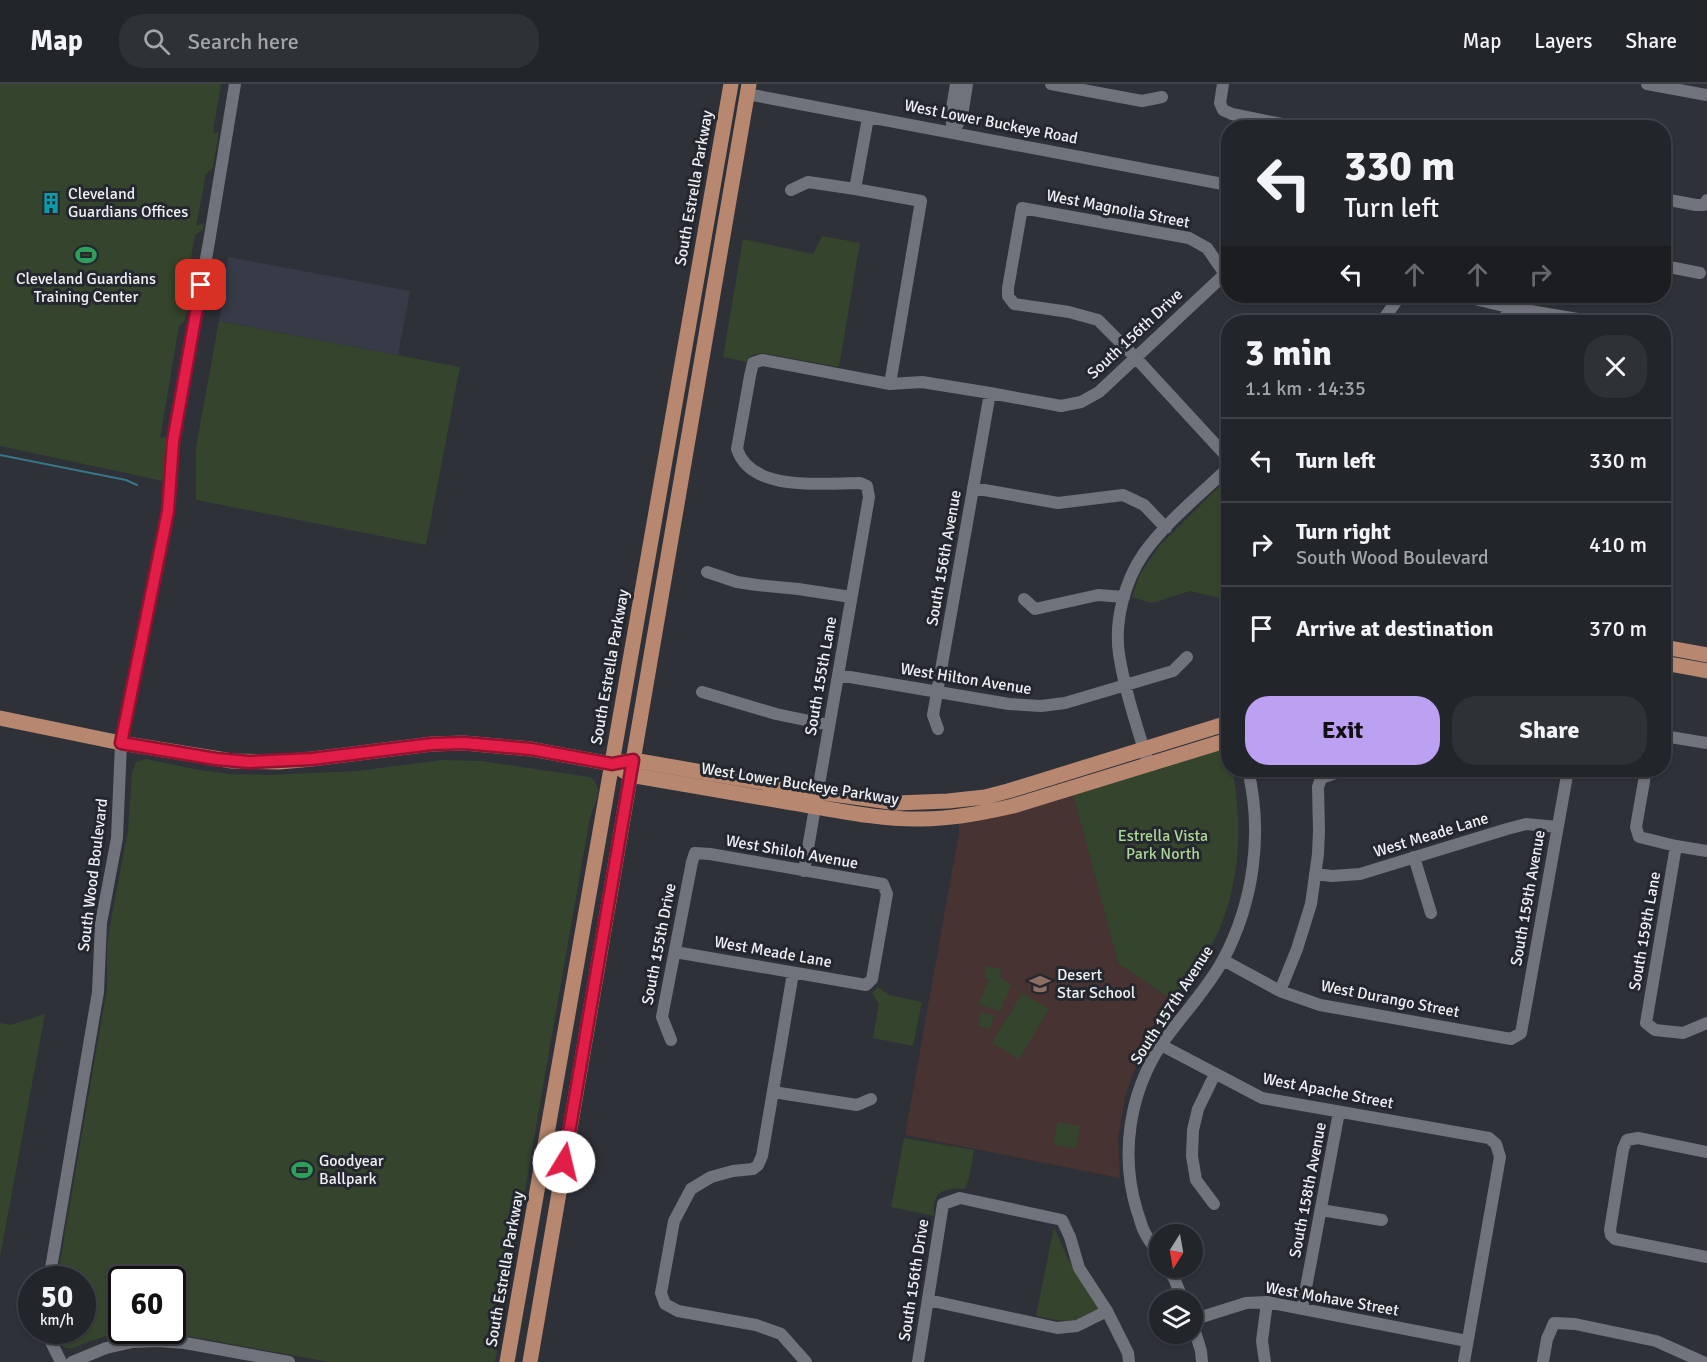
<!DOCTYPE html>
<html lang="en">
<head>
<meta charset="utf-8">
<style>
	:root { --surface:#22252a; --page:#2e3136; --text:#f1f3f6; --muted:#a2a5a8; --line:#3f4247; --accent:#bca0f2 }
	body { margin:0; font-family:Signika,sans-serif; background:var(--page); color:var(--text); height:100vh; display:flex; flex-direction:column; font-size:22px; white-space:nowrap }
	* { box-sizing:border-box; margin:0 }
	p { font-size:20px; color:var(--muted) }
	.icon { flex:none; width:33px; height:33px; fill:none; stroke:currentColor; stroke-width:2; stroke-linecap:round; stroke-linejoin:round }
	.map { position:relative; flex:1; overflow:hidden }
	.sheet { position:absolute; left:1221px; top:231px; width:450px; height:462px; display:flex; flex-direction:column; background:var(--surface); border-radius:24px; box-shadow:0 2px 4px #0004,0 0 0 2px var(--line) }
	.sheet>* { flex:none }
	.hud { position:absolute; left:1221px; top:36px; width:450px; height:183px; border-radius:24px; box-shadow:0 2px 4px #0004,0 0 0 2px var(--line); background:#22252a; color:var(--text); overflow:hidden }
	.needle { width:39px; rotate:191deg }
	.tools { position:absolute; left:1149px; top:1140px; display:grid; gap:12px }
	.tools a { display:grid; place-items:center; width:54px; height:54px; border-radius:50%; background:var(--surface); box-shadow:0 2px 4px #0004,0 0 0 2px var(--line); font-size:30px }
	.speed { position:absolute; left:18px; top:1182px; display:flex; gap:12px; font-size:30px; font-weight:700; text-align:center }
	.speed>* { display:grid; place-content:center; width:78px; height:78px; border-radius:50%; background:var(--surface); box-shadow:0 2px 4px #0004,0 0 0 2px var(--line); line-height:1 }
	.speed small { font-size:15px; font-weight:400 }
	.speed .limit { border:3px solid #111; border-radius:9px; background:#fff; color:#111 }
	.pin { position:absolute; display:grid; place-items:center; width:51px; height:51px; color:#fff; margin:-26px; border-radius:12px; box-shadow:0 3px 9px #0006 }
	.me { position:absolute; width:66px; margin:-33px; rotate:9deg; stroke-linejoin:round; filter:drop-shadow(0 0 4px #0008) }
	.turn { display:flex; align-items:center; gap:21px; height:126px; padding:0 24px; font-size:27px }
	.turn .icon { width:78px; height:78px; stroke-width:2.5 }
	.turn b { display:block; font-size:42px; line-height:51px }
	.lanes { display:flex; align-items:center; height:57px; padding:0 24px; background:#0003; justify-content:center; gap:30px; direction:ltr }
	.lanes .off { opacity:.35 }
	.round { display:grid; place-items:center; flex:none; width:63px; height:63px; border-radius:24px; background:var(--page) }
	.overview { display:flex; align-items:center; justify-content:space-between; height:102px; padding:0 24px }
	h1 { font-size:36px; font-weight:800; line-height:45px }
	.button { display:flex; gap:12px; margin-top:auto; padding:12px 24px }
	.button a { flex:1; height:69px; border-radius:24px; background:var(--accent); color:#111; font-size:24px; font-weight:800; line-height:69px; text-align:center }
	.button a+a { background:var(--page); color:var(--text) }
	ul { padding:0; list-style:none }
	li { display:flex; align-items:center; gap:18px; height:84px; padding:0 24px; border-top:2px solid var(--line) }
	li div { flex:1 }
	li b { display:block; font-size:22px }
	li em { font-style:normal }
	header { display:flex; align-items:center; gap:36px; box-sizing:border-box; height:84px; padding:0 30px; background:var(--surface); border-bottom:2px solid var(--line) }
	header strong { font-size:28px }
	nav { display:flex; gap:33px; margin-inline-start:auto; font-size:21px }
	.search { width:420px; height:54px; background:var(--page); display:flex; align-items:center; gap:15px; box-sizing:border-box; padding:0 21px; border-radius:24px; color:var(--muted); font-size:22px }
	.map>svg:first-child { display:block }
	.built { fill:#363b47 }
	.education { fill:#473331 }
	.green { fill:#35442d }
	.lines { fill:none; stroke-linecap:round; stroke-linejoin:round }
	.stream { stroke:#357786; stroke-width:2 }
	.minor { stroke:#70737b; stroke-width:12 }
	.major { stroke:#b78770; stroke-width:15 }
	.route-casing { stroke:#92132f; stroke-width:15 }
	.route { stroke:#e11d48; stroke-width:10 }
	.labels { text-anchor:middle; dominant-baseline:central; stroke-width:6; stroke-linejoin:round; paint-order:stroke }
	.street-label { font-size:16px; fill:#edeff3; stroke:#24272e }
	.poi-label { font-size:16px; fill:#edeff3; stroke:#24272e; text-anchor:start }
	.park-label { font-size:16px; fill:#acd794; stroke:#24272e }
</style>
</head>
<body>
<header>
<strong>Map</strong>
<div class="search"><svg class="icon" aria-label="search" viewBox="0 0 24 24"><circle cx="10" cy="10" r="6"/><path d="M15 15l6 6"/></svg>Search here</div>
<nav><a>Map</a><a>Layers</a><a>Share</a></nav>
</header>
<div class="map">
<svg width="1707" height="1278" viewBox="0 0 1707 1278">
	<rect width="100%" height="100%" fill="#2e3138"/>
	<path class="built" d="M228 173 410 207 398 271 219 237Z"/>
	<path class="education" d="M1073 710 1118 879 1179 921 1146 965 1132 992 1126 1009 1118 1054 1120 1094 905 1051 959 748V738Z"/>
	<path class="green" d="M0 0H221L213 49 219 48 213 84 206 90 196 142 204 139 203 146 195 151 186 202 193 200 185 237 179 242 160 354 168 352 163 397 0 362Z
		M822 152 860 159 839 283 762 269 752 271 746 278 723 273 743 155 813 170Z
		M219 237 460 283 426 461 196 416V363Z
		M1228 394V525L1219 514 1190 507 1152 519 1132 513 1140 490 1160 461Z
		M1228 663V686H1236L1233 689C1243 746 1240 804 1214 857 1207 871 1198 884 1190 897 1187 902 1189 905 1187 910 1186 914 1181 918 1179 921L1118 879 1073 710Z
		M146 675 194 685 229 690 270 691 357 687 442 676 481 677 590 693C605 704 595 719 590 733L495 1278H329L160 1247 172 1246V1196H122V1246L150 1247C127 1247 106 1251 85 1259 80 1261 73 1265 67 1264 59 1262 55 1254 52 1247L82 1246V1196L57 1195 107 904V858L128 746 132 689 136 678Z
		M986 882 1001 885 1000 893 1011 900 1000 928 979 920 989 896 984 893Z
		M878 903 889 911 922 918 913 962 873 954 879 920 872 909Z
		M1022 909 1049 925 1019 975 992 959Z
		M981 928 994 931 990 945 978 942Z
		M45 930 0 1173V939L11 941Z
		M1057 1038 1080 1042 1076 1065 1053 1061Z
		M904 1054 974 1066 969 1094 965 1105C943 1104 932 1107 934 1132L891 1123Z
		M1054 1143 1066 1171 1100 1227C1072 1240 1065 1238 1036 1232Z"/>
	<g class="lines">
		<path class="stream" d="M0 371 126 396 137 401"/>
		<path class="minor" d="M1051 0 1142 17 1162 13
			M1223 0 1220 19 1223 26 1232 30 1302 44
			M1647 0 1707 11
			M747 10 1228 101
			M953 48 951 30 956 0
			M953 49 962 32 967 0
			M855 105 868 34
			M791 106 808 98 855 105 921 117 890 300
			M1664 115 1696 121H1704L1707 116
			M1664 182 1700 189
			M1228 188 1225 190 1207 164 1189 154 1022 124 1008 204V212L1014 220 1069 228 1098 236 1135 273 1228 374
			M1462 212 1508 223 1595 238
			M1379 238 1385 233 1400 212
			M1505 238 1508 223
			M973 404 1058 419 1123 411 1144 421 1166 444
			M707 488 737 498 757 501 798 505 851 513
			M1024 515 1035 525 1098 511 1124 513
			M838 591 1009 620 1041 622 1065 619 1173 587 1187 573
			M702 608 776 630 829 641
			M938 645 933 631 990 309
			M1664 652 1707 659
			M1146 672C1136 640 1124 603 1119 570 1114 537 1125 496 1144 469 1166 438 1201 410 1228 384
			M1646 686 1636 743 1639 753 1676 762 1707 767
			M1676 762 1646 939 1655 946 1683 949 1707 939
			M1414 773 1431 829
			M804 787 869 413 867 402 860 399C824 399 751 409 737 365L750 292 753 279 762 276 890 300 922 298 990 309 1061 322 1081 318 1099 308 1225 190
			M1315 790 1332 792 1360 790 1507 745 1526 740 1557 743
			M1223 876 1280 907 1320 921 1511 955 1521 949 1568 686
			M793 889 762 1072 758 1081 753 1085 733 1087 711 1093 691 1105 674 1137 661 1209 665 1220 678 1227 756 1241 781 1250 806 1278
			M1280 907 1297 865 1311 820 1318 770 1319 747 1318 703 1321 694 1345 686
			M671 956 662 933 692 778 695 769 710 770 883 800 887 810 872 895 866 901 675 868
			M1161 961 1262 1014 1489 1054 1496 1060 1500 1073 1464 1278
			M773 1008 857 1021 871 1015
			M1707 1068 1638 1054 1627 1056 1623 1065 1610 1146 1611 1151 1615 1155 1707 1173
			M1214 1120 1196 1096 1192 1072 1193 1046 1198 1025 1215 990
			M1321 1126 1382 1136
			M1160 1172C1155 1164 1149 1157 1145 1149 1141 1142 1140 1134 1137 1127 1120 1071 1129 1010 1161 961 1181 932 1206 907 1223 876 1254 818 1263 749 1248 686
			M1167 1184 1174 1194 1183 1216
			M49 1196 98 908 101 839 117 754 121 659 168 427 173 358 209 158 235 0
			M928 1216 1057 1244 1077 1242 1107 1227
			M1302 1225 1339 1028
			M1192 1236 1246 1219 1267 1218 1467 1257
			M1192 1238 1201 1267 1202 1278
			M45 1246 61 1278
			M72 1278 106 1264 133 1258 157 1257 185 1259 289 1278
			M918 1278 943 1120 960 1114 1062 1136 1070 1153 1079 1184 1107 1227 1128 1269 1129 1278
			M1265 1278 1262 1257 1267 1218
			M1543 1278 1547 1255 1554 1239 1575 1240 1656 1257 1703 1278"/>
		<path class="major" d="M1664 563 1707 571
			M1664 579 1707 587
			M0 634 121 659 232 677 279 678 312 675 432 660 464 659 531 665 612 680 633 676 818 708 897 719 948 717 985 713 1008 707 1228 639
			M622 686 630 691C682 700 735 709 787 718 832 725 877 736 922 735 953 735 983 729 1013 722L1228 656
			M507 1278 731 0
			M530 1278 749 0"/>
	</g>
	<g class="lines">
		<defs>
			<path id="route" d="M201 201 173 358 168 427 121 659 216 675 249 678 312 675 432 660 464 659 531 665 612 680 633 676 564 1078"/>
		</defs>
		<use href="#route" class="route-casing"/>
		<use href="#route" class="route"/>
	</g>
	<defs>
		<symbol id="building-bare" viewBox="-9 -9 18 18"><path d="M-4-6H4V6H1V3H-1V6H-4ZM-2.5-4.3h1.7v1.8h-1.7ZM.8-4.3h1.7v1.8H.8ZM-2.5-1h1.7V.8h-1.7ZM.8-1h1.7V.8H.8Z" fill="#0f9aa8" stroke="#24272e" stroke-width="2.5" paint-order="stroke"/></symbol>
		<symbol id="stadium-bare" viewBox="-9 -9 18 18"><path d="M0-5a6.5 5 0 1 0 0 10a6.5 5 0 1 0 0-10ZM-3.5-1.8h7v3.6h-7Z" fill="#2e9e5b" stroke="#24272e" stroke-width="2.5" paint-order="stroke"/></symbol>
		<symbol id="school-bare" viewBox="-9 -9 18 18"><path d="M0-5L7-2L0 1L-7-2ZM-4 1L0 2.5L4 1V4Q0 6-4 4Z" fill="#8d6e63" stroke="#24272e" stroke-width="2.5" paint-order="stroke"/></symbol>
	</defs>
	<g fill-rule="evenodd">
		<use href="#building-bare" x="36" y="104" width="30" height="30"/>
		<use href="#stadium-bare" x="71" y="156" width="30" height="30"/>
		<use href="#school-bare" x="1025" y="885" width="30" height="30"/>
		<use href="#stadium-bare" x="287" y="1071" width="30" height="30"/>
	</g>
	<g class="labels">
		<g class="street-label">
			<text transform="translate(991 38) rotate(11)">West Lower Buckeye Road</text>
			<text transform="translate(694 104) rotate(-80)">South Estrella Parkway</text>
			<text transform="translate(1118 125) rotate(11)">West Magnolia Street</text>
			<text transform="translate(1135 250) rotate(-43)">South 156th Drive</text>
			<text transform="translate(944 474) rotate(-80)">South 156th Avenue</text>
			<text transform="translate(610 583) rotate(-80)">South Estrella Parkway</text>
			<text transform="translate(821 592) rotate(-80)">South 155th Lane</text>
			<text transform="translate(966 595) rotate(9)">West Hilton Avenue</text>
			<text transform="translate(800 700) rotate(9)">West Lower Buckeye Parkway</text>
			<text transform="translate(1431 751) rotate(-17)">West Meade Lane</text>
			<text transform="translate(792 768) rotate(10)">West Shiloh Avenue</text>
			<text transform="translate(93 791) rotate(-83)">South Wood Boulevard</text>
			<text transform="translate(1528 814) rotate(-80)">South 159th Avenue</text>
			<text transform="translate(1645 847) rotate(-80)">South 159th Lane</text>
			<text transform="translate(659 860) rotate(-79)">South 155th Drive</text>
			<text transform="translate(773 868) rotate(10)">West Meade Lane</text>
			<text transform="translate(1390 915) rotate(11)">West Durango Street</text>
			<text transform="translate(1172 921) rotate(-57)">South 157th Avenue</text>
			<text transform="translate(1328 1007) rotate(11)">West Apache Street</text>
			<text transform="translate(1308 1106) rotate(-79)">South 158th Avenue</text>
			<text transform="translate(505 1185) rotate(-80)">South Estrella Parkway</text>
			<text transform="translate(914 1196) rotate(-81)">South 156th Drive</text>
			<text transform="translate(1332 1215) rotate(10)">West Mohave Street</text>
		</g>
		<g class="poi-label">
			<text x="68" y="110">Cleveland<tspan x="68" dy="18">Guardians Offices</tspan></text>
			<text x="86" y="195" text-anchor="middle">Cleveland Guardians<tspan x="86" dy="18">Training Center</tspan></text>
			<text x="1057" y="891">Desert<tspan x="1057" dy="18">Star School</tspan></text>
			<text x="319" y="1077">Goodyear<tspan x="319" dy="18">Ballpark</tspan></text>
		</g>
		<g class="park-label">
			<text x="1163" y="752">Estrella Vista<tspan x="1163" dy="18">Park North</tspan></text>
		</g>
	</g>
</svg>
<div class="tools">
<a><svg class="needle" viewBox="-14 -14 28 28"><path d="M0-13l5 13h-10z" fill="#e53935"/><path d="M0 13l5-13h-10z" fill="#a2a5a8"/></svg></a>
<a><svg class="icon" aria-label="layers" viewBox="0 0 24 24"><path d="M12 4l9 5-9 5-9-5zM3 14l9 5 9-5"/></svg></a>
</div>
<div class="speed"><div>50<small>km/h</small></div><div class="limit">60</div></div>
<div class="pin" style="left:201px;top:201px;background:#d93025"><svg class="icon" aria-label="arrive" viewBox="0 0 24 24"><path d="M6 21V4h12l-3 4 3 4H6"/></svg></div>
<svg class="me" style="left:564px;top:1078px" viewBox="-20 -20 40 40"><circle r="19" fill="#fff"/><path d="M0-13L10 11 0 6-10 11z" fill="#e11d48"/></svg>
<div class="hud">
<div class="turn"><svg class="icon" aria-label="left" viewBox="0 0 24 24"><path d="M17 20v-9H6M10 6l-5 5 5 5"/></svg><div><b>330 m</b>Turn left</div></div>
<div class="lanes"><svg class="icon" aria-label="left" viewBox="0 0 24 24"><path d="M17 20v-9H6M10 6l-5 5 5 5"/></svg><svg class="icon off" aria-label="ahead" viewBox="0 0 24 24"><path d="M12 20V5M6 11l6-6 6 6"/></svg><svg class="icon off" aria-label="ahead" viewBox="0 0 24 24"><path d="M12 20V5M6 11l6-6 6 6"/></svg><svg class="icon off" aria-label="right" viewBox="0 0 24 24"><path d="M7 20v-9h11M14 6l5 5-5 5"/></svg></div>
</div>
<section class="sheet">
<div class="overview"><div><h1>3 min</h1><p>1.1 km · 14:35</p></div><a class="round"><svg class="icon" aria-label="close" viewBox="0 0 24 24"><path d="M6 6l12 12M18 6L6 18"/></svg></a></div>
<ul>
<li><svg class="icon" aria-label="left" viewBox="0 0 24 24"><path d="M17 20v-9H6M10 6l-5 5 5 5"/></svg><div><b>Turn left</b></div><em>330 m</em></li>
<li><svg class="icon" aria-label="right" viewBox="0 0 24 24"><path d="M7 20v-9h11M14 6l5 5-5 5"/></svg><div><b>Turn right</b><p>South Wood Boulevard</p></div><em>410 m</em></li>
<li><svg class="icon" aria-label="arrive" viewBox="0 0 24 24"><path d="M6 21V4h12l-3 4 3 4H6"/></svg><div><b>Arrive at destination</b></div><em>370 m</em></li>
</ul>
<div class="button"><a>Exit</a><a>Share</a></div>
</section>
</div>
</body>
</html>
